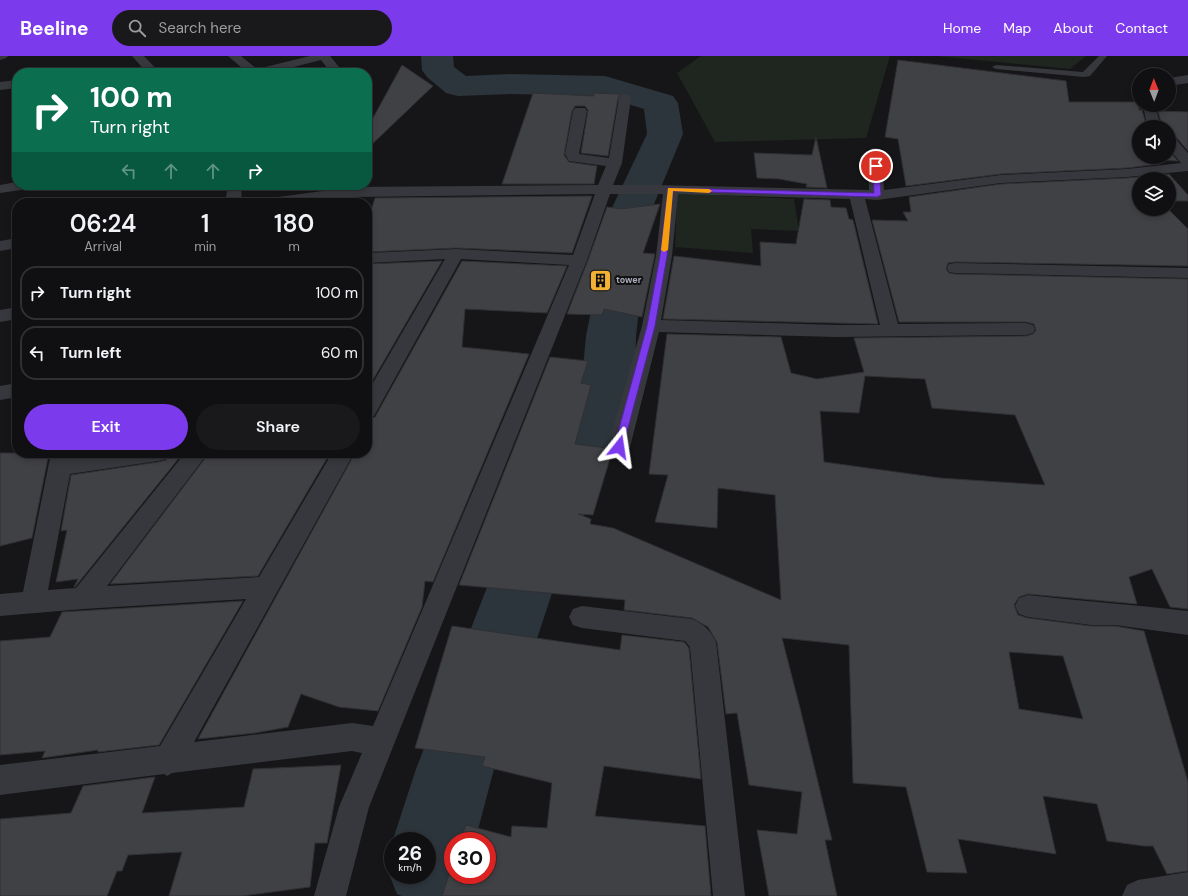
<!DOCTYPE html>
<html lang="en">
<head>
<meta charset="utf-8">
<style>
	:root { --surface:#101012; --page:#19191b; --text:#f1f3f6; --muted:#9c9d9f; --line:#303032; --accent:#7c3aed }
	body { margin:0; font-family:"DM Sans",sans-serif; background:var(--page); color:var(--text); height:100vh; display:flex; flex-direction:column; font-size:15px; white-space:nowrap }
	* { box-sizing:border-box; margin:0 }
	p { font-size:13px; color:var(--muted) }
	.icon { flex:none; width:22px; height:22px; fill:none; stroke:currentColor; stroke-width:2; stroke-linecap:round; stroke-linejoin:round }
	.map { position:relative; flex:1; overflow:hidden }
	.side { position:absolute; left:12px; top:142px; width:360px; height:260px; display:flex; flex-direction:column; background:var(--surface); border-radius:16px; box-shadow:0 2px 6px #0003,0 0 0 1px var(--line) }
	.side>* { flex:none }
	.hud { position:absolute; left:12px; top:12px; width:360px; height:122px; border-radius:16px; box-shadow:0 2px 6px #0003,0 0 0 1px var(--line); background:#0b6e4f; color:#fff; overflow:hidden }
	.needle { width:26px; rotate:359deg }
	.buttons { position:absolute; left:1132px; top:12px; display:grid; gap:8px }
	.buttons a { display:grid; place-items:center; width:44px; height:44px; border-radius:50%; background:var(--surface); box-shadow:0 2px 6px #0003,0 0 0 1px var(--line); font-size:20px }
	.speed { position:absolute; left:384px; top:776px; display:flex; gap:8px; font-size:20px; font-weight:700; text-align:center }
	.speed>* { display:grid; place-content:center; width:52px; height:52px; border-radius:50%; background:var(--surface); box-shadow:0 2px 6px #0003,0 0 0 1px var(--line); line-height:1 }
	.speed small { font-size:10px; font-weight:400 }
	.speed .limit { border:6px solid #d22; background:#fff; color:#111 }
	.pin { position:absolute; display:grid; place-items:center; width:34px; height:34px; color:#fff; margin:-17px; border:2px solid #fff; border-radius:50%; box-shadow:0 1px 4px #0007 }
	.me { position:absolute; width:44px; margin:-22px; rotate:15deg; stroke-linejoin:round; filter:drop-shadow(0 0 3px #0008) }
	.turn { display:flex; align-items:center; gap:14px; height:84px; padding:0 12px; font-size:18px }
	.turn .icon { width:52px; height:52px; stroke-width:2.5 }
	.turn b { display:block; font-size:28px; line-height:34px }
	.lanes { display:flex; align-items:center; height:38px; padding:0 12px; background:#0003; justify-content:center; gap:20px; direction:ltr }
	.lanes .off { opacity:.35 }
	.eta { display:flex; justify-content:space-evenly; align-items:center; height:68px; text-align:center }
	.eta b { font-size:24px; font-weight:600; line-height:28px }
	.button { display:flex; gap:8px; margin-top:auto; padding:8px 12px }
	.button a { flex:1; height:46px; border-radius:24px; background:var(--accent); color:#fff; font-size:16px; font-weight:600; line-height:46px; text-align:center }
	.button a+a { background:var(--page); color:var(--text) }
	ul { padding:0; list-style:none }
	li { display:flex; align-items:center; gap:12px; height:54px; margin:0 8px 6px; padding:0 4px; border:2px solid var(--line); border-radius:16px }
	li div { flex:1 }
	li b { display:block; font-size:15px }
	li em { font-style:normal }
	header { display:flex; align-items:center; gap:24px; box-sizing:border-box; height:56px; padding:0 20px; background:var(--accent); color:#fff }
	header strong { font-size:19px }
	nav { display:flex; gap:22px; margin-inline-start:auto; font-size:14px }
	.search { width:280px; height:36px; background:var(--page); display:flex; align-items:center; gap:10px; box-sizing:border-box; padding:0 14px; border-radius:22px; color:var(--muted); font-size:15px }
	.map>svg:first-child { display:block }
	.green { fill:#1e261f }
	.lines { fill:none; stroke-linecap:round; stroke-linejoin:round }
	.river { fill:#2c353c; fill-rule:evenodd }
	.building { fill:#404145; stroke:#303034; fill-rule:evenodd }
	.service { fill:#37383d; fill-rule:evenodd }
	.minor { fill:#37383d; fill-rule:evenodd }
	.route { fill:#7c3aed; stroke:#51269a }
	.slow { fill:#f59e0b }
	.labels { text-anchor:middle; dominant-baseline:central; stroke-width:4; stroke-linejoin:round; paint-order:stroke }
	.far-poi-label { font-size:9px; font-weight:bold; fill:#a8adb8; stroke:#111113; text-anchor:start }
</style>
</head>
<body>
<header>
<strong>Beeline</strong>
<div class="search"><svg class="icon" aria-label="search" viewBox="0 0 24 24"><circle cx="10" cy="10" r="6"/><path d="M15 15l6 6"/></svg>Search here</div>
<nav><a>Home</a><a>Map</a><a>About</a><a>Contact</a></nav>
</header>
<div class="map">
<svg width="1188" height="840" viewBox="0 0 1188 840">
	<rect width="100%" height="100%" fill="#161618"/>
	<path class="green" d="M701 0H890L866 82 715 86 677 17Z
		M936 0H1086L1070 13Z
		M677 137 794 143 799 175 751 173 753 197 675 191Z"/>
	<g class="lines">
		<path class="river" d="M421 0H453L454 11 466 20 510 18 605 20 673 40 678 47 683 78 642 177 641 235 636 280 635 333 599 425 559 516 494 713 475 785H453V819H465L457 838 452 840H402L397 838 385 808 416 713 493 516 539 425 581 333 586 280 595 235 600 177 647 78 644 53 602 40 510 38 458 40 446 37 427 21 422 14ZM393 785H427V819H393Z"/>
	</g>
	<path class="building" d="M898 4 1066 25 1069 46H1139V54H1142L1145 65 1149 71H1139V101H1169V95L1178 105 1156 104 1159 108 1127 112 1001 118 906 130 898 83 885 81Z
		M402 9 433 30 367 93V73Z
		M533 37 594 40V37L620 38 618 42 608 100 581 97 588 54 585 50H575L572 55 564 99 569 106 597 110 594 128H502Z
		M1158 55 1188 56V95L1175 80 1169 79V71H1166L1160 63Z
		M816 81 827 132 806 131 807 128 779 123 757 122 754 97 812 99Z
		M1169 118 1188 139V145H1169V123H1139V153H1168L1188 173V210L955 206 948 207 946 213 949 217 955 218 1188 223V553L1170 551 1152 513 1129 521 1137 548 1028 538 1019 541 1014 549 1018 559 1028 562 1091 570H1115L1144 575 1188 726V815L1167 818 1153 790H1144L1107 785 1097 748 1043 740 1056 798 958 783 967 817 927 816 906 731 853 727 849 589 782 582 801 656 832 784H825L837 840H769L757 774 797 778 802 736 749 729 737 657 726 658 717 586 708 571 692 562 624 554 625 544 459 529 550 301 588 305 581 327 591 329 575 388 607 392 611 399 593 459 578 458 591 463 590 468 613 472 781 544 775 439 718 432 717 472 655 466 668 419 649 418 667 278 781 281 791 317 817 323 864 316 854 282 1026 280 1033 278 1036 274 1034 268 1026 266H899L872 164 908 165 903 156H911L909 141 1001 128 1127 122ZM865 320 925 323 932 352 1015 359 1045 429 940 422 824 406 820 355 859 357ZM1009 596 1063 600 1083 663 1019 653Z
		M592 140 572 197 456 192 367 196V167L375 142Z
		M804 143 830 144 831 151 846 152 849 163 853 164 878 268 663 263 674 200 761 210 760 186 796 188Z
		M660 148 643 197 655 198 642 261 604 253 602 259 567 258 588 204 607 151 621 153Z
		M442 205 367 334V208Z
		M462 205 567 210 547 257 465 253 462 291 529 298 433 526 425 525 422 551 378 655 339 651 301 638 288 671 255 677 198 683 355 397H367V363L375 361Z
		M0 397H49L32 482 0 490Z
		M170 397H183L75 531H74L78 523 56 526 67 474 61 475 71 419 158 406 166 404Z
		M209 397H330L258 520 110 528Z
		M243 545 159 689 98 696V694L42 702 45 695 0 699V585L50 581 62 556Z
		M452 570 620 594 622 579 684 586 689 592 701 723 604 710 595 760 705 770 711 840H442L453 807V819H487V785H460L466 769 511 781 512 770 547 772 552 727 482 710 485 701 415 692Z
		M341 709 327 787H315L310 831 242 840H169L182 796 128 799 122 815H117L107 840H0V763L71 757 83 730 155 721 142 757 244 751 253 713Z"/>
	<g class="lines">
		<path class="service" d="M1099 0H1107L1090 20 1084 21 996 13 992 11 996 9 1083 16Z"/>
		<path class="minor" d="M0 0H8L6 2 0 4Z
			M132 0H144L160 17H147Z
			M228 0H241L257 13 310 0H330L344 17H331L321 4 270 17H248Z
			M1188 19V27L1169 30V22Z
			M17 24V32L0 34V26Z
			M625 38 629 39 631 42 622 107 613 129H656L869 134 868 96 870 93 875 92 880 93 882 96 884 134 1001 119 1127 113 1181 107 1169 93V80L1174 81 1188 97V115L1127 121 1001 127 877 144 865 143 898 268 1026 267 1033 269 1035 273 1033 277 1026 279 837 281 659 276 630 391 627 397 619 399 611 397 608 391 642 270 656 200 663 138H610L587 204 369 751 346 840H314L339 751 362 697 352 695 172 717 167 720 164 718 0 739V709L160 690 246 543 83 553 0 560V538L23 536 51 397H73L72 401 100 397H169L166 403 158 405 70 418 48 534 76 532 185 397H208L107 530 259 521 332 397H354L194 686 352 667 373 670 569 209 461 203 374 360 367 362V337L445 203 367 207V197L456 193 573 199 595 138 352 141 305 147H263L266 144 271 142 352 131 598 129 606 110 569 105 565 98 573 55 575 52H585L587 55 579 98 609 102 619 42 621 39ZM678 138 850 143 880 269H837L661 264 672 200Z
			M1143 49H1155L1159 64 1165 71H1151L1146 65Z
			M17 126V129H37L35 132 0 137V129Z
			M228 129H242L241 147H225Z
			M17 182V192L0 195V185Z
			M955 207 1188 212V222L955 217 949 216 947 212 949 208Z
			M17 251V263L0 266V254Z
			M17 327V341L0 344V330Z
			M1028 539C1081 545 1135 549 1188 555V579L1115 569H1091L1028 561 1019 558 1015 550 1019 542Z
			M582 550 692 563C704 568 711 575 716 586L745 840H713L690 591 685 585 582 572 573 569 569 561 573 553Z
			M1188 816V840H1122L1127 829 1138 824Z"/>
	</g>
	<path class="route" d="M876 108 879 110 881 139 877 141 673 135 667 200 655 270 623 391 622 394H616L614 391 647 270 660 200 668 132 874 137 873 110Z"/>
	<path class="slow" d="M668 132 709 133 712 135 709 137 673 135 668 194 664 196 661 194Z"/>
	<defs>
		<symbol id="building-square" viewBox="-11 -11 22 22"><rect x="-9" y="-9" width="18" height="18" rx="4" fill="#f2b134" stroke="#111113"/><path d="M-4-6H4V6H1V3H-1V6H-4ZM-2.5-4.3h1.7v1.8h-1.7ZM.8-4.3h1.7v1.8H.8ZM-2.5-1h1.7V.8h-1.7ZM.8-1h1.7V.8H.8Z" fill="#111"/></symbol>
	</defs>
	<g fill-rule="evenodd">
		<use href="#building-square" x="588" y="212" width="25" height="25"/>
	</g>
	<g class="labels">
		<g class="far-poi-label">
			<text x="616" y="224">tower</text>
		</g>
	</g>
</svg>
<div class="buttons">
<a><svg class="needle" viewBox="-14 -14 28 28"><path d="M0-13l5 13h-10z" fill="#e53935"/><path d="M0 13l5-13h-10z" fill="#9c9d9f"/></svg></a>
<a><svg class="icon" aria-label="sound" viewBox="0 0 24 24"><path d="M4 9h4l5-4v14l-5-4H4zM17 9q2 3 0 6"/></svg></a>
<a><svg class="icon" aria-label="layers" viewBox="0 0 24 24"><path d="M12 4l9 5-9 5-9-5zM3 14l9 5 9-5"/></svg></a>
</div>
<div class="speed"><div>26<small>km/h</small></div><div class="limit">30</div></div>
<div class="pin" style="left:876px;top:110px;background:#d93025"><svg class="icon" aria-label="arrive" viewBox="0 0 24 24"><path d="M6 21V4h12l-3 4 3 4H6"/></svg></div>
<svg class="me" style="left:619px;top:391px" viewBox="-20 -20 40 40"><path d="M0-17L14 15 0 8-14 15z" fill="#7c3aed" stroke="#fff" stroke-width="4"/></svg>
<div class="hud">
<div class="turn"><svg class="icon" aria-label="right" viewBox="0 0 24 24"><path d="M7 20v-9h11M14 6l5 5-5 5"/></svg><div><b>100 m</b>Turn right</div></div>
<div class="lanes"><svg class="icon off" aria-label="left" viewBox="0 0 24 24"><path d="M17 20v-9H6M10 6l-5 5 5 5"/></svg><svg class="icon off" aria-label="ahead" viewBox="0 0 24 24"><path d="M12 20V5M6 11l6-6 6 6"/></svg><svg class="icon off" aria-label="ahead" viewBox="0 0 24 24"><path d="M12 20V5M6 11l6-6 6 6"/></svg><svg class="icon" aria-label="right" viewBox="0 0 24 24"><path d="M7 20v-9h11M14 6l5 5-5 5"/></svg></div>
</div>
<section class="side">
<div class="eta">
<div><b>06:24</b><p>Arrival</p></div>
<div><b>1</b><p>min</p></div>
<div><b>180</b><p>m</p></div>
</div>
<ul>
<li><svg class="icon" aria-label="right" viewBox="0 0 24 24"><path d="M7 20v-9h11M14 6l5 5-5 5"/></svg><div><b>Turn right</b></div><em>100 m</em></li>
<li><svg class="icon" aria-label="left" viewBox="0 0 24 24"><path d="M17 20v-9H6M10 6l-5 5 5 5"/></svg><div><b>Turn left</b></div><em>60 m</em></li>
</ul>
<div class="button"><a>Exit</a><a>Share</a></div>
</section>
</div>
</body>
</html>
